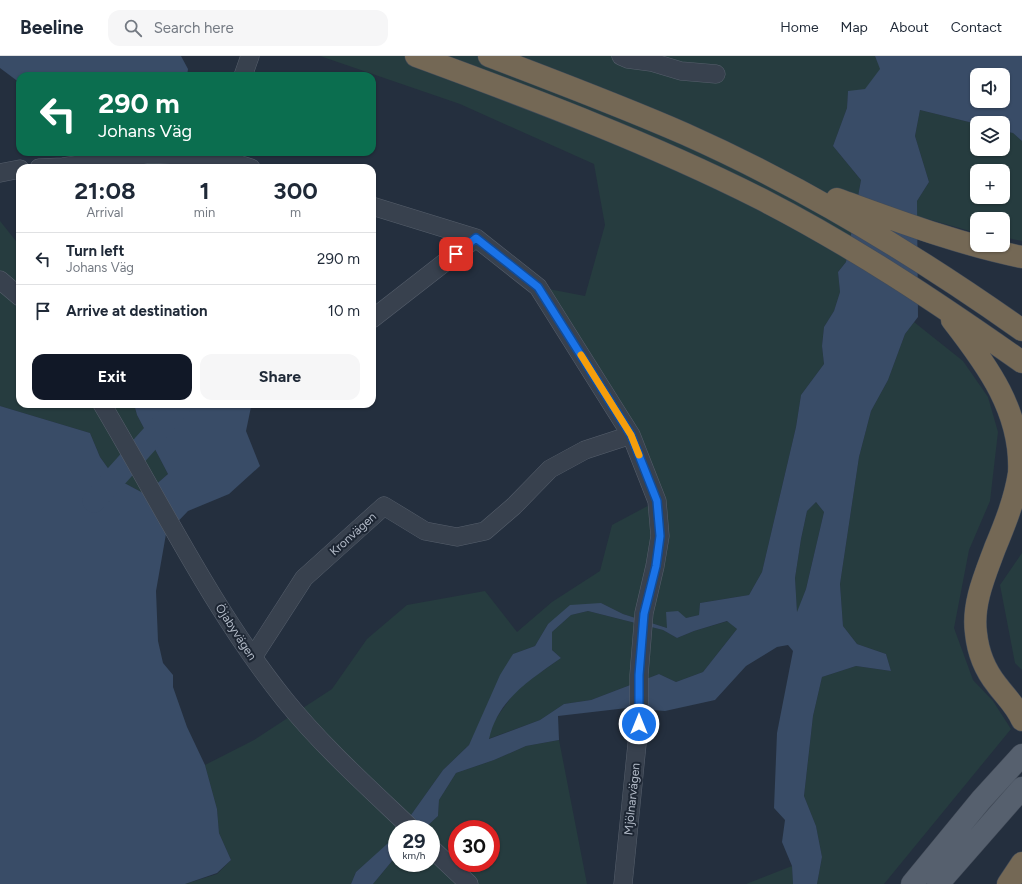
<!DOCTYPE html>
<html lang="en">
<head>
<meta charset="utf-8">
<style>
	:root { --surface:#fff; --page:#f6f6f7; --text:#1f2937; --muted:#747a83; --line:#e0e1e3; --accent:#111827 }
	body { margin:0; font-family:Figtree,sans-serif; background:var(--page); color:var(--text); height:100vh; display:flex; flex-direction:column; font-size:15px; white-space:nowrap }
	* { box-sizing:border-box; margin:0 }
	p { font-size:13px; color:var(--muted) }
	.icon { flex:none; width:22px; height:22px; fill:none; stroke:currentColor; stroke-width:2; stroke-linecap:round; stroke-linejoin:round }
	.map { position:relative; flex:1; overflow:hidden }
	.drawer { position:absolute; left:16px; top:108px; width:360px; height:244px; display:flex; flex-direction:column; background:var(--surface); border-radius:12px; box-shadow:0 1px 3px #0004 }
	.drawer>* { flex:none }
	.banner { position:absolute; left:16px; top:16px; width:360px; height:84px; border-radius:12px; box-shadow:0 1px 3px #0004; background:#0b6e4f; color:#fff; overflow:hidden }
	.buttons { position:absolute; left:970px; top:12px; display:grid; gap:8px }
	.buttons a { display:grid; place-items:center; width:40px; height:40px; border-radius:8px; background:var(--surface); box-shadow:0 1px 3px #0004; font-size:20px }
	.speed { position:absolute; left:388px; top:764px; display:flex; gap:8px; font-size:20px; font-weight:700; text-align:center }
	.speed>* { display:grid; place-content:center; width:52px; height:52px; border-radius:50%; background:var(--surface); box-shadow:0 1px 3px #0004; line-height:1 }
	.speed small { font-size:10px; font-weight:400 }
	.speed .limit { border:6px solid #d22; background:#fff; color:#111 }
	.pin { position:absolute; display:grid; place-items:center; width:34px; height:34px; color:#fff; margin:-17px; border-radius:8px; box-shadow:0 2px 6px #0006 }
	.me { position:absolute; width:44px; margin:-22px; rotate:0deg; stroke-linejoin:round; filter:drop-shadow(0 0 3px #0008) }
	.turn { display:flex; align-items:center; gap:14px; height:84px; padding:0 16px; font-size:18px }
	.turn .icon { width:52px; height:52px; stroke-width:2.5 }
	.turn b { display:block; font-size:28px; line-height:34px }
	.eta { display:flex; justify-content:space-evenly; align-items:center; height:68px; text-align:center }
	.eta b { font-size:24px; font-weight:700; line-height:28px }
	.cta { display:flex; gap:8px; margin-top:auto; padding:8px 16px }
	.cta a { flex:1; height:46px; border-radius:12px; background:var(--accent); color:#fff; font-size:16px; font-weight:700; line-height:46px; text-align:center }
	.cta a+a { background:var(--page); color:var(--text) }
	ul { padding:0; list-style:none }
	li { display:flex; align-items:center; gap:12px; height:52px; padding:0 16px; border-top:1px solid var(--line) }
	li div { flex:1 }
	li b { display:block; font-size:15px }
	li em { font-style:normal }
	header { display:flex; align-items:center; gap:24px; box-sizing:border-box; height:56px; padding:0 20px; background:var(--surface); border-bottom:1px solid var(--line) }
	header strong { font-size:19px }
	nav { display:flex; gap:22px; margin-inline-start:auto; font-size:14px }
	.search { width:280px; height:36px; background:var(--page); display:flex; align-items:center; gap:10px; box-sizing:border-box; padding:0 14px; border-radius:12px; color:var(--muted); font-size:15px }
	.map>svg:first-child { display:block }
	.green { fill:#263c3f; fill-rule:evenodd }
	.water { fill:#394c67; fill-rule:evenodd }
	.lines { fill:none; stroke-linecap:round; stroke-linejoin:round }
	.river { stroke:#394c67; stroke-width:23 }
	.minor-casing { stroke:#565f6c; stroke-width:19 }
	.major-casing { stroke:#414a57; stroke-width:23 }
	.highway-casing { stroke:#434c59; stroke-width:23 }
	.minor { stroke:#38414e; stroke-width:18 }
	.major { stroke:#56606e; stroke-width:22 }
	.highway { stroke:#746855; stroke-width:22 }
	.route-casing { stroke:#114b97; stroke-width:10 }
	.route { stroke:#1a73e8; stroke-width:7 }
	.slow { stroke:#f59e0b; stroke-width:7 }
	.labels { text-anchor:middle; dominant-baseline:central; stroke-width:4; stroke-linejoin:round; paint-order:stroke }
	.street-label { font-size:12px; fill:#b4bcc9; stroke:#1d2633 }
</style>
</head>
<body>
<header>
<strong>Beeline</strong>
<div class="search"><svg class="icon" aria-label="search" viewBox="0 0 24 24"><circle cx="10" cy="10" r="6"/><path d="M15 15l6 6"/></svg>Search here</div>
<nav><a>Home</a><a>Map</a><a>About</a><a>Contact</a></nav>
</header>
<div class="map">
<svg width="1022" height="828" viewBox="0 0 1022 828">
	<rect width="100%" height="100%" fill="#242f3e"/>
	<path class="green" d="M320 0H875L881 13 865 34 848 36 847 52 833 90 861 124 846 206 838 216 840 236 834 255 824 271 822 290 824 308 801 339 796 371 762 516 749 539 700 547 699 559 686 562 667 572 623 558 601 547 548 568 535 590 513 598 469 689 443 714 401 773H397V780L356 816 351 828H185L217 818 231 804 219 777 217 753 205 709 254 684 332 633 367 583 407 549 485 535 517 576 552 546 600 515 612 469 657 445 538 231 585 240 605 169 594 108 460 48Z
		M920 54 977 68V93H1003V75L1013 77 1022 85V185L1003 181V163H977V177L917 160V145L929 126 915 80ZM977 115H1003V141H977Z
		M133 96H164L167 112H136Z
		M0 165 20 190V348H134L137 359 168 418 145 438 115 422 100 401 90 377 0 350Z
		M914 266 963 305 988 341 998 376 990 445 969 494 954 572 973 624 993 645 1011 673 884 828H817L822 801 816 770 804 740 813 660 822 621 856 610 891 615 886 598 857 588 843 570 840 528 859 401 871 355 888 324 905 278Z
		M816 446 824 456 806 533 797 557 795 522 801 483 807 455Z
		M1022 497V614L1015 607 1000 529Z
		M588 555 663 574 677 582 694 575 728 565 737 573 703 616 676 626 659 618 591 644 564 648 540 664 488 683 492 668 517 633 561 602 552 594V576L571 559Z
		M559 684 587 828H373L397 799V807H431V773H424L438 760 439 744 456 717 494 704 526 690ZM457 773H491V807H457Z
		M792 810 793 828H746Z"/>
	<path class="water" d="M0 0H181L188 13 187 20H20V27L0 12Z
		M875 0H1022V85L1013 77 1003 75V67L977 68 920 54 915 80 929 126 917 145 918 261 905 278 888 324 871 355 859 401 840 528 843 570 857 588 886 598 891 615 856 610 822 621 813 660 804 740 816 770 822 801 817 828H793L792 810 782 786 785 764 774 752 777 677 793 595 788 589 777 591 746 610 715 644 665 655 627 652 558 660 559 684 526 690 494 704 456 717 439 744 438 760 424 773H401L443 714 469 689 500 619 513 598 535 590 548 568 570 549 601 547 623 558 667 572 666 556 678 555 686 562 699 559 700 547 749 539 762 516 796 371 801 339 824 308 822 290 824 271 834 255 840 236 838 216 846 206 861 124 833 90 847 52 848 35 865 33 880 13ZM977 19H1003V45H977ZM816 446 824 456 806 533 797 556 795 522 801 483 807 455ZM588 555 663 574 677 582 694 575 727 565 737 573 703 616 676 626 659 618 591 644 564 648 540 664 489 683C498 643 530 624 561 602L552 594V576L571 559Z
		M134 348H249L251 351 246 375 260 410 229 438 188 455 166 478 156 535 158 585 163 607 173 619V631L187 671 205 709 217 753 219 777 231 804 217 817 185 828H0V350L90 377 100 401 115 422 145 438 168 418 137 359Z
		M397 779V799L373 828H351L356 816Z"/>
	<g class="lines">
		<path class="river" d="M94 445 181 348"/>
		<defs>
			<path id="minor" d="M621 0 628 3 651 6 681 15 716 18
				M243 20 250 0
				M39 112 63 111 149 98 216 101 251 112
				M0 117 20 113
				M372 150 476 182 538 231 631 379 657 445 660 480 655 510 644 557 639 619V668L623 828
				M0 224 20 241
				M372 263 476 182
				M102 348C161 447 212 553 285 644 323 691 368 731 412 773
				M253 601 304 522 384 450 425 475 457 481 485 475 514 450 550 413 585 394 631 379
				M431 792 469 828"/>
			<path id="major" d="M912 828 981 744 1022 699
				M938 828 1022 732"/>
			<path id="highway" d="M416 0C533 43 650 87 761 143 853 190 938 247 1022 306
				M489 0C555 25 621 50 685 78 804 131 916 199 1022 274
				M837 143C898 165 958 188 1022 201
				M952 264C987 309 1022 356 1019 417 1015 443 1005 468 995 492 985 519 972 548 976 577 978 597 985 614 997 629 1006 641 1016 650 1022 664
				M1008 828 1022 807"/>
		</defs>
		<use href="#minor" class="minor-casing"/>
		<use href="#major" class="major-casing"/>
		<use href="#highway" class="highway-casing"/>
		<use href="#minor" class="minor"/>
		<use href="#major" class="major"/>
		<use href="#highway" class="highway"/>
	</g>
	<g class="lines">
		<defs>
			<path id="route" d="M456 198 476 182 538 231 631 379 657 445 660 480 656 510 644 558 639 619V668"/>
		</defs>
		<use href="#route" class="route-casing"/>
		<use href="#route" class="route"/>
		<path class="slow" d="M581 299 631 379 639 399"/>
	</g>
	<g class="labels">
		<g class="street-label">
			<text transform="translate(353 478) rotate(-42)">Kronvägen</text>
			<text transform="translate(236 576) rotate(57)">Öjabyvägen</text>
			<text transform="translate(632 743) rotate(-84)">Mjölnarvägen</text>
		</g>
	</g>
</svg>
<div class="buttons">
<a><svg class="icon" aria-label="sound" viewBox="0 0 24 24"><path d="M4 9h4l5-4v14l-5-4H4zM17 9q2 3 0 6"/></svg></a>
<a><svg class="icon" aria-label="layers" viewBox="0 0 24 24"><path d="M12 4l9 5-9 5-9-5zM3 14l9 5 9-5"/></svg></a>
<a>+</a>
<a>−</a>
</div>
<div class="speed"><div>29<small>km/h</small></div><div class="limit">30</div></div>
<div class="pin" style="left:456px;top:198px;background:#d93025"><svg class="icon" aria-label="arrive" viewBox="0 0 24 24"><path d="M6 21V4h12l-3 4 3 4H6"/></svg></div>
<svg class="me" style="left:639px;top:668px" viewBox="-20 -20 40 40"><circle r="17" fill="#1a73e8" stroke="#fff" stroke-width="3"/><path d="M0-11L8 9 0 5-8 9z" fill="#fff"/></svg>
<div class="banner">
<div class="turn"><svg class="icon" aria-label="left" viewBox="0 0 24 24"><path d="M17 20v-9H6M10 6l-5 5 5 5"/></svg><div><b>290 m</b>Johans Väg</div></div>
</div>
<section class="drawer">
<div class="eta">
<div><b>21:08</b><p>Arrival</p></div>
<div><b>1</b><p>min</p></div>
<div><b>300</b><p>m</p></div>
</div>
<ul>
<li><svg class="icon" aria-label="left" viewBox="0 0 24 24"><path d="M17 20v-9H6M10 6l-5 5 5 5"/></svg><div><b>Turn left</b><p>Johans Väg</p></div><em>290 m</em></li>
<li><svg class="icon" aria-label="arrive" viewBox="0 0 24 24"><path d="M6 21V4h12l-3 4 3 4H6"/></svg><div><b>Arrive at destination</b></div><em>10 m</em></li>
</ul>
<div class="cta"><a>Exit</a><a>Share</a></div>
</section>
</div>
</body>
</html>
